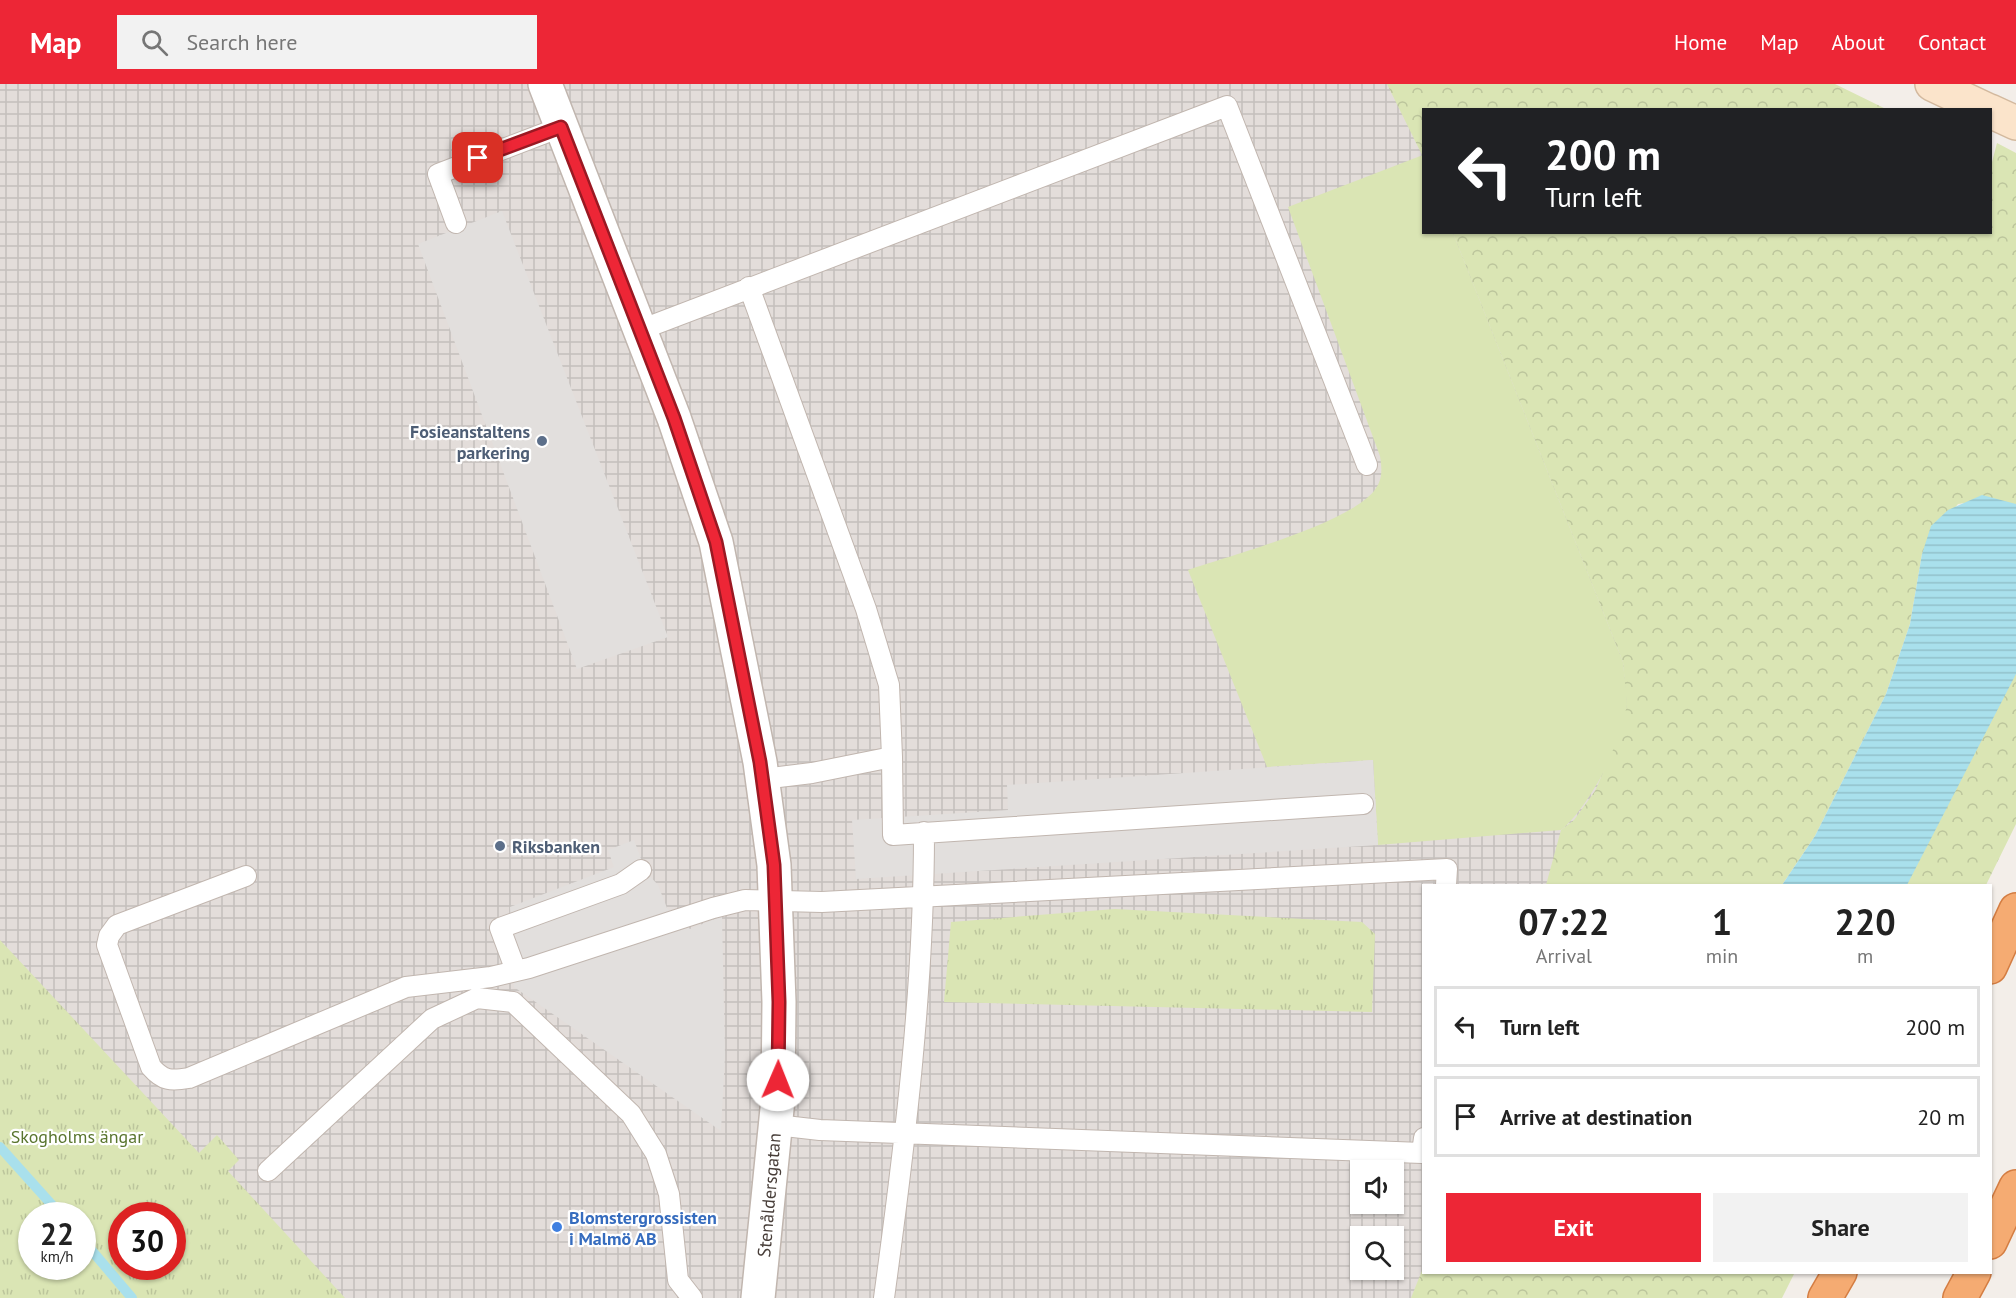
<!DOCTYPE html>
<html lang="en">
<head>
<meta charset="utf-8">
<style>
	:root { --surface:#fff; --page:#f2f2f2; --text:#222; --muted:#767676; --line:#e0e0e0; --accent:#ed2636 }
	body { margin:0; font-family:"PT Sans",sans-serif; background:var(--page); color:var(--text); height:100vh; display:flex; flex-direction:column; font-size:22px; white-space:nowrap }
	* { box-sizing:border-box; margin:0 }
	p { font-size:20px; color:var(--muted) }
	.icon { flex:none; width:33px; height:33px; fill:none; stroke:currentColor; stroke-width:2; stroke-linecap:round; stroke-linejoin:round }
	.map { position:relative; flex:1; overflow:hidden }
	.panel { position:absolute; left:1422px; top:800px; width:570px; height:390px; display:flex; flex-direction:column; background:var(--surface); border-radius:0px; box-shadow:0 2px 4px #0004 }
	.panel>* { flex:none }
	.top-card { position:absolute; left:1422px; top:24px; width:570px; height:126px; border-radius:0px; box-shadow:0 2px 4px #0004; background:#202124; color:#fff; overflow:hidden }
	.controls { position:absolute; left:1350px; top:1076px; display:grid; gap:12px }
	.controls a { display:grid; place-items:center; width:54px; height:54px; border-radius:0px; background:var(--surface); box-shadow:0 2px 4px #0004; font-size:30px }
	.speed { position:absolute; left:18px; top:1118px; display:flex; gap:12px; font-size:30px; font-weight:700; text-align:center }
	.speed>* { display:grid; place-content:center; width:78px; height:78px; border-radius:50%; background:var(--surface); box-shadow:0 2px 4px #0004; line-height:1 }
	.speed small { font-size:15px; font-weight:400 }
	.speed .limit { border:9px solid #d22; background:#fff; color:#111 }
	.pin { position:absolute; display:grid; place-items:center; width:51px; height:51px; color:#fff; margin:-26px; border-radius:12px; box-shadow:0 3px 9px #0006 }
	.me { position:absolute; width:66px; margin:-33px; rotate:1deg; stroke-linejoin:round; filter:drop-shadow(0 0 4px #0008) }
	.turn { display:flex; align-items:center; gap:21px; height:126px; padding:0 24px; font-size:27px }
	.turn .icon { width:78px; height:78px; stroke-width:2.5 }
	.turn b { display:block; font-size:42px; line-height:51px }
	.eta { display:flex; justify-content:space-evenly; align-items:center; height:102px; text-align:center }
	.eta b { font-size:36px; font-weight:800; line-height:42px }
	.cta { display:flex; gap:12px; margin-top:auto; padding:12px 24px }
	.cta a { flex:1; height:69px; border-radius:0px; background:var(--accent); color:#fff; font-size:24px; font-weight:800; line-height:69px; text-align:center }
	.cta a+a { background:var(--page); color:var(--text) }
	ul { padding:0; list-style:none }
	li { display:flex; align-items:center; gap:18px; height:81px; margin:0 12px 9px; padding:0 12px; border:3px solid var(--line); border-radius:0px }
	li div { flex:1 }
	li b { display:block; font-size:22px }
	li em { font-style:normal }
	header { display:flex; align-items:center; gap:36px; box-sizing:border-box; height:84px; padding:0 30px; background:var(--accent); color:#fff }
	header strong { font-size:28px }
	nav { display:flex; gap:33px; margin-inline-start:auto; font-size:21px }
	.search { width:420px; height:54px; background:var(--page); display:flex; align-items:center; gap:15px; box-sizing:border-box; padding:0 21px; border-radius:0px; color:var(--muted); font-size:22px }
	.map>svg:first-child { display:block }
	.industrial { fill:url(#industrial-grid); fill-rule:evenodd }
	.grass { fill:#dae5b4 }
	.forest { fill:url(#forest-crowns) }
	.park { fill:url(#park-tufts); fill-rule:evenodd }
	.parking { fill:#e2dfdd }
	.water { fill:url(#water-rules) }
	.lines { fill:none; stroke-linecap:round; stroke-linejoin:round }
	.stream { stroke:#a9e0ec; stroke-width:10 }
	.lane-casing { stroke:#c1b6af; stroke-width:22 }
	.street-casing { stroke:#c1b6af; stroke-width:36 }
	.secondary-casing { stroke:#d3b99e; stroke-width:36 }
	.highway-casing { stroke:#d47d42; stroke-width:36 }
	.lane { stroke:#fff; stroke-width:20 }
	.street { stroke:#fff; stroke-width:33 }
	.secondary { stroke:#fbe4cb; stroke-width:33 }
	.highway { stroke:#f5ab72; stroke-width:33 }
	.route-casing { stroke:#9a1923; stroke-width:15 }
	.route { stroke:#ed2636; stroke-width:10 }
	.service-dot { fill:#5c6f8a; stroke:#fff; stroke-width:2 }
	.shop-dot { fill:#3f7fe0; stroke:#fff; stroke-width:2 }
	.labels { text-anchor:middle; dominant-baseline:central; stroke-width:4.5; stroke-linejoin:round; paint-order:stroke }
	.service-label { font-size:18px; font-weight:bold; fill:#4e5e75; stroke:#fff; text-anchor:end }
	.park-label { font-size:18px; fill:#59752e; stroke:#fff }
	.street-label { font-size:18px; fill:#473d38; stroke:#fff }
	.shop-label { font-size:18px; font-weight:bold; fill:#366cbe; stroke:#fff; text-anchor:start }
</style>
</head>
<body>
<header>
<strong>Map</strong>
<div class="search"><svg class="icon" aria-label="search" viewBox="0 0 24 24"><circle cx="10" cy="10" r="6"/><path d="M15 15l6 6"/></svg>Search here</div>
<nav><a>Home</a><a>Map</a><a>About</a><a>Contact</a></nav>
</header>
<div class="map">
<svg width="2016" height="1214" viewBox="0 0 2016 1214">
	<defs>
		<pattern id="industrial-grid" width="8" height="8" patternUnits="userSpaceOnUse" patternTransform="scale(1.5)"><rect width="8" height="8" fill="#e3ddda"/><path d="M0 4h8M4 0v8" fill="none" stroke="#c4bfbc"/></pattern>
		<pattern id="forest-crowns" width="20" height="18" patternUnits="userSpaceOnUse" patternTransform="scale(1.5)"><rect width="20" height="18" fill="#dae5b4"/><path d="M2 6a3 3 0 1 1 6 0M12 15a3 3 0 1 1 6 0" fill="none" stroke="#bcc59c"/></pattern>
		<pattern id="park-tufts" width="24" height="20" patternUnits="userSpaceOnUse" patternTransform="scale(1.5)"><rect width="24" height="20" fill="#dae5b4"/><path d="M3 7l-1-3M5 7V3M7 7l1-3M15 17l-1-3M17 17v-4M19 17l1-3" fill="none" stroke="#bcc59c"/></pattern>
		<pattern id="water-rules" width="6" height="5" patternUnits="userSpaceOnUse" patternTransform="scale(1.5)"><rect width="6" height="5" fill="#a9e0ec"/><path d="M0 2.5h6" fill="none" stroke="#93c1cb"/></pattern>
	</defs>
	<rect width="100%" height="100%" fill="#f3eee9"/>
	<path class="industrial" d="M0 0H1800L1424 26V148H1990L2016 106 1743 801H1424V1188L1540 1214H0ZM1360 1086H1394V1119H1360ZM32 1131H82V1182H32ZM122 1131H172V1182H122ZM1360 1152H1394V1185H1360Z"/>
	<path class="grass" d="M1423 71 1424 148 1453 149 1623 578C1624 592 1627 606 1627 620 1627 653 1587 726 1561 746L1378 761 1373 676 1267 683 1188 486C1233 471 1347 440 1374 407 1383 396 1382 385 1380 372L1288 123Z"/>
	<path class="forest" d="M1387 0H1835L1886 25 1424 26 1423 73Z
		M1997 59 2016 69V425L1991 415 1958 420 1933 450 1922 470 1910 540 1886 610 1815 752 1782 801H1546L1561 746 1574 736 1595 707 1616 659 1627 622 1623 578 1453 149 1990 148 1991 82Z
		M2016 574V740L1986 801H1902Z
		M1423 1184 1424 1188H1795L1782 1214H1411Z"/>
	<path class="park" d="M1115 825 1362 838 1375 850 1372 928 944 918 951 838Z
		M0 856 199 1069 217 1051 239 1076 228 1087 345 1214H0ZM32 1131H82V1182H32ZM122 1131H172V1182H122Z"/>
	<path class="parking" d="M502 127 668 553 577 585 418 160Z
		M1373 676 1378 761 856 795 852 736 1008 726 1007 701Z
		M634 756 646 788 658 801 667 824 690 845 722 832 725 971 721 1047 514 903 510 823 614 783 608 766Z"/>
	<path class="water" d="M1982 411 2016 420V590L1907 801H1782L1815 752 1886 610 1910 540 1922 470 1931 442 1948 426Z"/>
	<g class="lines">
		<path class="stream" d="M0 1063 61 1131
			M82 1155 132 1214"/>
		<defs>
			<path id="lane" d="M456 139 438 90 561 43
				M749 203 866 525 889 601 892 673 812 689 762 695
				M640 246 1227 22 1367 381
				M892 673 893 751 1363 720
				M246 792 117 841 109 852 107 861 151 983C163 997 171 997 189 994L406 903 491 893 529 884 713 824 745 816 822 818 1447 785 1446 801
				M516 887 500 844 621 800 641 786
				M776 1041 820 1046 1422 1069 1424 1054
				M268 1087 432 935 477 914 513 918 631 1030 656 1070 669 1110 678 1196 692 1214
				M884 1214C905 1060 924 904 924 748"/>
			<path id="street" d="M545 0 674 334 716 458 760 678 774 781 779 918 778 1015 758 1214"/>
			<path id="secondary" d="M1932 0 1987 26
				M1990 27 2016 39"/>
			<path id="highway" d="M1990 883 2016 826
				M1990 1158 2016 1103
				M1825 1214 1840 1188
				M1960 1214 1974 1188"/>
		</defs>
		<use href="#lane" class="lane-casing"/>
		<use href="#street" class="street-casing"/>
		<use href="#secondary" class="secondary-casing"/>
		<use href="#highway" class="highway-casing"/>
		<use href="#lane" class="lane"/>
		<use href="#street" class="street"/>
		<use href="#secondary" class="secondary"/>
		<use href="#highway" class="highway"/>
	</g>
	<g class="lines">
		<defs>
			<path id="route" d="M478 74 561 43 674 334 716 458 760 678 774 781 779 918 778 996"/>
		</defs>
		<use href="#route" class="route-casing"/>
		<use href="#route" class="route"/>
	</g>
	<g class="service-dot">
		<circle cx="542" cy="357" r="6"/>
		<circle cx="500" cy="762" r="6"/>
	</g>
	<circle class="shop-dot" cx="557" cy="1143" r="6"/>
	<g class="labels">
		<g class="service-label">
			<text x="530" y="347">Fosieanstaltens<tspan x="530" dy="21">parkering</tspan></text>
			<text x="512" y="762" text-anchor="start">Riksbanken</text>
		</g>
		<g class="park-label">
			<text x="77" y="1052">Skogholms ängar</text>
		</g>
		<g class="street-label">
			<text transform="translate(769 1111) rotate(-85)">Stenåldersgatan</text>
		</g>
		<g class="shop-label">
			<text x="569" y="1133">Blomstergrossisten<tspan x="569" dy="21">i Malmö AB</tspan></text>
		</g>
	</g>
</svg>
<div class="controls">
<a><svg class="icon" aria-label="sound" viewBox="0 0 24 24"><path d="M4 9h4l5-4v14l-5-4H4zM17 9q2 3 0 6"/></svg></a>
<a><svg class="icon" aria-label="search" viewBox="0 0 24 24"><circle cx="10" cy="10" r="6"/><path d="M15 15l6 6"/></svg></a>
</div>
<div class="speed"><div>22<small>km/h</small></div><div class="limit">30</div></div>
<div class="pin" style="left:478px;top:74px;background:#d93025"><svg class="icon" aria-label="arrive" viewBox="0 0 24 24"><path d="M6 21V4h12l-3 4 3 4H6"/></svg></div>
<svg class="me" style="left:778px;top:996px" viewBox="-20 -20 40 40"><circle r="19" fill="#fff"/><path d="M0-13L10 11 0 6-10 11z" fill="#ed2636"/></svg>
<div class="top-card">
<div class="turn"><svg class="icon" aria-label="left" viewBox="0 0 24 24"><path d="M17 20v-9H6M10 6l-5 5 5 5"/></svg><div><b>200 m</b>Turn left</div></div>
</div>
<section class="panel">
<div class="eta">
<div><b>07:22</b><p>Arrival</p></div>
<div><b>1</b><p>min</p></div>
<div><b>220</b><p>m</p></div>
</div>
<ul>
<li><svg class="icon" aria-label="left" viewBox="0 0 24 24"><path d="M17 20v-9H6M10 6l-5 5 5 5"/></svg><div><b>Turn left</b></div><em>200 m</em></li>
<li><svg class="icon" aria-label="arrive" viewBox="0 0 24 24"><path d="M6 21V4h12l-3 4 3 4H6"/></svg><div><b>Arrive at destination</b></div><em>20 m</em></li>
</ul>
<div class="cta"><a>Exit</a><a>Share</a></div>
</section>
</div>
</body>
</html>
